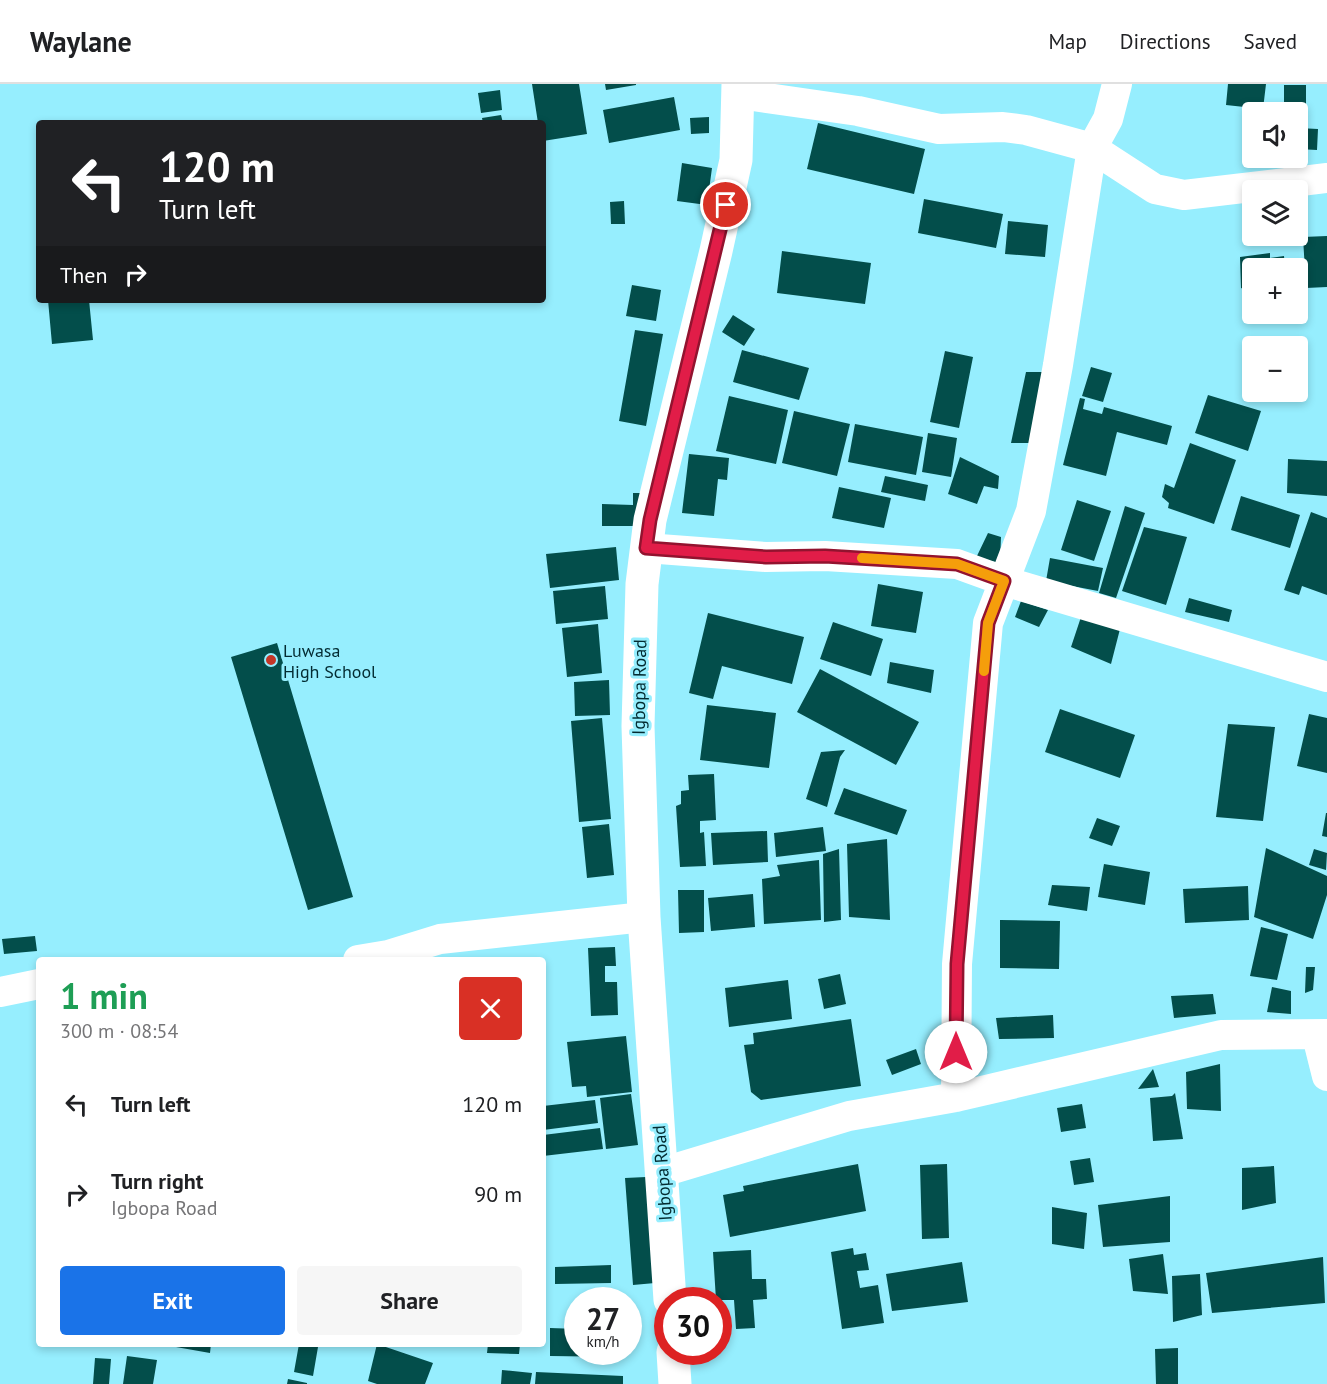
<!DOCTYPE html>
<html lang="en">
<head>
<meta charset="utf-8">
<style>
	:root { --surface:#fff; --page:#f6f6f6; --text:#202124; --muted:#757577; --line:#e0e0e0; --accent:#1a73e8 }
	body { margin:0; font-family:"PT Sans",sans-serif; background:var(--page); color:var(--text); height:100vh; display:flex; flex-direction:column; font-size:22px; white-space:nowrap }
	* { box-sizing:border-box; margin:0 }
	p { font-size:20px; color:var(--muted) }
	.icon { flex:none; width:33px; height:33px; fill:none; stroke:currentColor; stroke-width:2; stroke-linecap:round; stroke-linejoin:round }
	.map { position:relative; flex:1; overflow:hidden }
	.panel { position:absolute; left:36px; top:873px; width:510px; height:390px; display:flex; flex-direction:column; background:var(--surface); border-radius:6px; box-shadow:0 3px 9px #0003 }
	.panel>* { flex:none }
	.top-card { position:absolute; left:36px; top:36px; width:510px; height:183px; border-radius:6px; box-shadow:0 3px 9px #0003; background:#202124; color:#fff; overflow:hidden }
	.controls { position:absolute; left:1242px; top:18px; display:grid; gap:12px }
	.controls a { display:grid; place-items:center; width:66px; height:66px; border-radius:6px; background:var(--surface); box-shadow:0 3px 9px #0003; font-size:30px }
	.speed { position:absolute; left:564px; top:1203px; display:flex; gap:12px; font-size:30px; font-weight:700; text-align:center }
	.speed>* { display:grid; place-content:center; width:78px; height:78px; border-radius:50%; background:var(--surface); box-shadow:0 3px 9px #0003; line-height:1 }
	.speed small { font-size:15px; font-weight:400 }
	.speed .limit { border:9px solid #d22; background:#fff; color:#111 }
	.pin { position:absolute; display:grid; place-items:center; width:51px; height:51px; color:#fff; margin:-26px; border:3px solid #fff; border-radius:50%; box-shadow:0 2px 6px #0007 }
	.me { position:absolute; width:66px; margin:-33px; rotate:0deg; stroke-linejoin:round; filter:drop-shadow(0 0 4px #0008) }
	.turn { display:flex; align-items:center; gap:21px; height:126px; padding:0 24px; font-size:27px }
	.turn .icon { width:78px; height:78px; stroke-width:2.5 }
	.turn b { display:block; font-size:42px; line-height:51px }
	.then { display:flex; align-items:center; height:57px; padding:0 24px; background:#0003; gap:12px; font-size:22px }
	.round { display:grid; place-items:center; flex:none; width:63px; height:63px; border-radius:6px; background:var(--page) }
	.head { display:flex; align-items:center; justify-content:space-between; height:102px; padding:0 24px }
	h1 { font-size:36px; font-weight:700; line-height:45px; color:#1e9e55 }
	.action { display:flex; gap:12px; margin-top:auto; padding:12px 24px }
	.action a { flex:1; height:69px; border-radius:6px; background:var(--accent); color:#fff; font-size:24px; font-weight:700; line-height:69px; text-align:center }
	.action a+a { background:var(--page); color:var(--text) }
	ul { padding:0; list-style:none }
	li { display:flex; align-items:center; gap:18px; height:90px; padding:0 24px }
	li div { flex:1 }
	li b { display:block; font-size:22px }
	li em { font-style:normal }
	header { display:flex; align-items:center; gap:36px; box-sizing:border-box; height:84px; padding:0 30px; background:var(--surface); border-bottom:2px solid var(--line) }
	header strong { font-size:28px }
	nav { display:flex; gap:33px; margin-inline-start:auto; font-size:21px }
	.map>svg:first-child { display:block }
	.building { fill:#034e4b }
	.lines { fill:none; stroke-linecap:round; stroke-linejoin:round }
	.street { stroke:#fff; stroke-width:30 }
	.secondary { stroke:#fff; stroke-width:33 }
	.route-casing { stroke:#92132f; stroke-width:15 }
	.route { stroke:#e11d48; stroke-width:10 }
	.slow { stroke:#f59e0b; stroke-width:10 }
	.poi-dot { fill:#c33628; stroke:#96eefe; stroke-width:2 }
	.labels { text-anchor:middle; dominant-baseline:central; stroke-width:6; stroke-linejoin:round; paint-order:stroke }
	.poi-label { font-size:18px; fill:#032b31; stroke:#96eefe; text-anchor:start }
	.street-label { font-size:18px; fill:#032b31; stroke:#96eefe }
</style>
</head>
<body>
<header>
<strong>Waylane</strong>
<nav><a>Map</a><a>Directions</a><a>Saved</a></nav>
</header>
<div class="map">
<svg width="1327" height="1300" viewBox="0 0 1327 1300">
	<rect width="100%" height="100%" fill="#96eefe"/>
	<path class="building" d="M532 0H579L587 50 543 57V39H538Z
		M605 0H636V1L606 6Z
		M1228 0H1266L1263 25 1226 21Z
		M1284 1H1306V34H1298V28H1284Z
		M500 6 502 26 481 29 478 9Z
		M674 13 680 46 609 59 603 26Z
		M501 31 503 39H483L482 34Z
		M709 33V49L691 50 690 34Z
		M818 39 925 65 914 110 807 85Z
		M1298 44 1318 45 1317 66 1298 65Z
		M682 79 712 84 707 121 677 117Z
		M924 115 1003 130 996 164 918 149Z
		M624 117 625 140H611L610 118Z
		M1008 137 1048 141 1045 173 1005 170Z
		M1327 152V203L1306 204 1303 153Z
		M782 167 871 179 865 220 777 209Z
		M1270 169V174L1284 172 1285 184H1252V214H1246V206L1241 204 1240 173Z
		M632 201 661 206 656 237 626 232Z
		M48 216H89L93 256 52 260Z
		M733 231 755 245 744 262 722 248Z
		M635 246 663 250 646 342 619 337Z
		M742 266 809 284 799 316 733 298Z
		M945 267 973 273 959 344 930 338Z
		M1304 278 1307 299 1298 301V279Z
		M1091 283 1112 289 1103 318 1082 312Z
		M1026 288H1043L1030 359H1011Z
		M1208 311 1261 327 1248 367 1195 349Z
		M729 312 788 326 776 380 716 367Z
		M1080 314 1085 315 1083 325 1102 330 1104 323 1172 342 1167 361 1117 348 1106 392 1063 381Z
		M794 327 850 340 837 392 782 379Z
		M855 340 923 353 916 391 848 378Z
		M928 349 957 354 951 393 922 388Z
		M1190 359 1236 376 1214 440 1168 424 1169 419 1162 413 1165 400 1174 404Z
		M689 370 729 374 727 396 718 395 714 432 682 429Z
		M960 373 999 392 998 405 984 402 977 420 948 410Z
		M1288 375 1327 377V412L1287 409Z
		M885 392 928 401 925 417 881 408Z
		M839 403 891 414 884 444 832 434Z
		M633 409H647L646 442H602V420L633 421Z
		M1241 412 1300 431 1290 464 1231 446Z
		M1077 416 1111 427 1094 477 1061 466Z
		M1125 422 1145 429 1116 514 1099 509Z
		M1311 428 1327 434V511L1302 502 1299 511 1284 506Z
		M1144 443 1187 453 1166 521 1122 507Z
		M988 449 1001 453 1000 479 976 474Z
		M616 463 619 496 550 504 546 470Z
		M1050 474 1103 484 1098 507 1046 497Z
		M878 500 923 508 916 549 871 542Z
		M605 502 608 535 556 540 553 507Z
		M1189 514 1232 526 1229 538 1185 528Z
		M1021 517 1048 526 1039 543 1015 533Z
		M708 529 804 553 792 600 722 582 713 615 689 609Z
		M1081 533 1120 545 1111 580 1071 563Z
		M833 538 883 555 871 592 820 575Z
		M598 540 602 589 567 593 562 544Z
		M277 559 353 813 308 826 231 573Z
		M890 578 934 586 931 609 887 599Z
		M820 585 919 638 896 681 797 628Z
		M609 596 610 631 575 632 574 598Z
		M707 621 776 629 769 684 700 676Z
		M1060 625 1135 651 1120 694 1045 668Z
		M1309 630 1327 634V689L1297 682Z
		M602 634 611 735 579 738 571 637Z
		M1228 640 1275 643 1263 737 1216 733Z
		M845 666 840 673 827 723 806 715 821 668Z
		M714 690 716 736 700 737V749L704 748 706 782 680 783 676 722 681 720V707L689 706 688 691Z
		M844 704 907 726 897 751 834 730Z
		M1326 729H1327V753L1322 752Z
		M1097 734 1120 742 1112 762 1089 754Z
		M609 740 614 791 587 794 582 743Z
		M823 743 826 767 776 773 774 749Z
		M767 747 768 778 713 781 711 749Z
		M887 755 890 836 849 833 847 760Z
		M1266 764 1327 792V811L1313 855 1254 833Z
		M839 765 841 836 824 838 823 770Z
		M1314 765 1327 769 1326 786 1309 781Z
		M819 776 821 836 764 840 762 795 780 792 777 781Z
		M1104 780 1150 788 1145 821 1098 813Z
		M1052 801 1090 803 1087 827 1048 821Z
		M1248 802 1249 836 1185 839 1183 805Z
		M678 806H704V848L679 849Z
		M753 810 755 843 711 847 708 814Z
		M1000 836 1060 837 1059 885 1000 884Z
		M1261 843 1288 850 1277 896 1250 892Z
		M35 852 37 867 4 870 2 855Z
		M615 863 616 882H605V898H617L618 931 591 932 588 864Z
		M1306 883H1315L1313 906 1305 909Z
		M840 890 846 920 824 925 818 895Z
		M788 896 792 935 729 943 725 904Z
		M1272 903 1291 907V930L1267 928Z
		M1213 910 1216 930 1174 934 1171 912Z
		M1053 931 1054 954 999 955 996 934Z
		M851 935 861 1002 761 1016 751 1008 744 961 754 960 753 949Z
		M626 952 632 1008 587 1013 586 1002 572 1003 567 958Z
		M916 965 921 980 892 991 886 976Z
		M1220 980 1221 1027 1187 1025 1186 988Z
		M1153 985 1159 1003 1138 1005Z
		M1175 1009 1183 1055 1153 1057 1150 1014 1172 1012Z
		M631 1010 638 1061 606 1065 600 1014Z
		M595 1016 598 1039 543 1046V1022Z
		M1082 1020 1086 1044 1061 1048 1057 1024Z
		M600 1044 603 1065 543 1072V1051Z
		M1090 1074 1094 1098 1074 1101 1070 1077Z
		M858 1080 866 1127 730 1153 723 1111 744 1107 743 1102Z
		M947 1080 949 1154 922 1155 920 1081Z
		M1274 1082 1276 1119 1242 1126V1084Z
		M646 1093 655 1199 633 1201 625 1094Z
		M1170 1112V1158L1103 1163 1098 1121Z
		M1052 1123 1087 1129 1084 1165 1052 1160Z
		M853 1164 854 1171 866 1169 869 1186 857 1187 860 1204 878 1201 884 1239 842 1245 831 1168Z
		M751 1166 752 1195H766L767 1215 753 1216 755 1244 736 1245 734 1216H716L713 1168Z
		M1163 1170 1168 1210 1133 1207 1129 1175Z
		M1323 1173 1325 1219 1212 1229 1206 1189Z
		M962 1178 968 1218 892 1227 886 1190Z
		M611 1181V1199L555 1200V1183Z
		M1200 1190 1202 1231 1173 1238 1172 1192Z
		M550 1244 578 1245V1268H623V1273L550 1272Z
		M176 1260H211L210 1269 176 1263Z
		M299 1260 318 1263 313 1292 294 1288Z
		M377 1260 433 1279 425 1300H377L368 1297Z
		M488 1260H520L519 1270 487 1269Z
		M1178 1264V1300H1156L1155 1265Z
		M127 1272 157 1276 153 1300H123Z
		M95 1274 111 1275 109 1300H93Z
		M502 1286 532 1289 530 1300H501Z
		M536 1288 623 1292V1300H535Z
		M288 1295 307 1299V1300H287Z"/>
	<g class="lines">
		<path class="street" d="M739 10 858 27 939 45 1003 43 1026 46 1092 64 1155 105 1184 111 1327 94
			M646 464 766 473 825 472 957 480 1004 497 1327 593
			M358 876 388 871 440 855 644 833
			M0 908 39 900
			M1317 952 1327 992
			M956 1013 957 880 988 539 1031 427 1058 281 1092 64 1108 35 1117 0
			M663 1088 849 1032 956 1013 1221 951 1327 950"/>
		<path class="secondary" d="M670 1216 644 833 638 642 642 500 650 436 716 167 736 76 738 0
			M673 1268 675 1300"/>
	</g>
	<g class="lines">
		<defs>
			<path id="route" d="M726 121 650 436 646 464 766 473 825 472 957 480 1004 497 988 539 957 880 956 968"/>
		</defs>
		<use href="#route" class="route-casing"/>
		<use href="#route" class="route"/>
		<path class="slow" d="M862 474 957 480 1004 497 988 539 984 587"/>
	</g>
	<circle class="poi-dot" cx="271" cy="576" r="6"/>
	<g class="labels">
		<g class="poi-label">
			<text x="283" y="566">Luwasa<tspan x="283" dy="21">High School</tspan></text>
		</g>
		<g class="street-label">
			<text transform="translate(639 603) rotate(-89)">Igbopa Road</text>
			<text transform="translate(662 1089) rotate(-94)">Igbopa Road</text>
		</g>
	</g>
</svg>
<div class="controls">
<a><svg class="icon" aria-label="sound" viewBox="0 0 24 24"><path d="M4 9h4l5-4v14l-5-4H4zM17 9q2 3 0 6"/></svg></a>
<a><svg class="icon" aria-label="layers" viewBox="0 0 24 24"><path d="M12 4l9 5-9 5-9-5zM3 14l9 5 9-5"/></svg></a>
<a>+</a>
<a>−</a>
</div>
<div class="speed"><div>27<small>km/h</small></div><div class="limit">30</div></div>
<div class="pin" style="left:726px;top:121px;background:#d93025"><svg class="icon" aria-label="arrive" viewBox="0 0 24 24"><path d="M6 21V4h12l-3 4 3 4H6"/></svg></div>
<svg class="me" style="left:956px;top:968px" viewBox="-20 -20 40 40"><circle r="19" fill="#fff"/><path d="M0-13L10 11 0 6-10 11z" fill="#e11d48"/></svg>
<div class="top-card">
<div class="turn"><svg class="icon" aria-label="left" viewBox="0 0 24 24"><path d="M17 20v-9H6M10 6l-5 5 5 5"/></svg><div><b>120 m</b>Turn left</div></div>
<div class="then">Then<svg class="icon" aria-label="right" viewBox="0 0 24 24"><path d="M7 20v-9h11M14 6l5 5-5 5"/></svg></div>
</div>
<section class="panel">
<div class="head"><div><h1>1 min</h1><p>300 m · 08:54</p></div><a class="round" style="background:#d93025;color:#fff"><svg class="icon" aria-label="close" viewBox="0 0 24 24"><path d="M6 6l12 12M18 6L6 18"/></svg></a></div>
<ul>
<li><svg class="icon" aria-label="left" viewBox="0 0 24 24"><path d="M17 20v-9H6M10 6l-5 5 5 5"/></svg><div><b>Turn left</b></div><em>120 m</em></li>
<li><svg class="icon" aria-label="right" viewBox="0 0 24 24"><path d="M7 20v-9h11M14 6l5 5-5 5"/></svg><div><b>Turn right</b><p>Igbopa Road</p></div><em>90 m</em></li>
</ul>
<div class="action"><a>Exit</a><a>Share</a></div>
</section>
</div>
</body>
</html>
